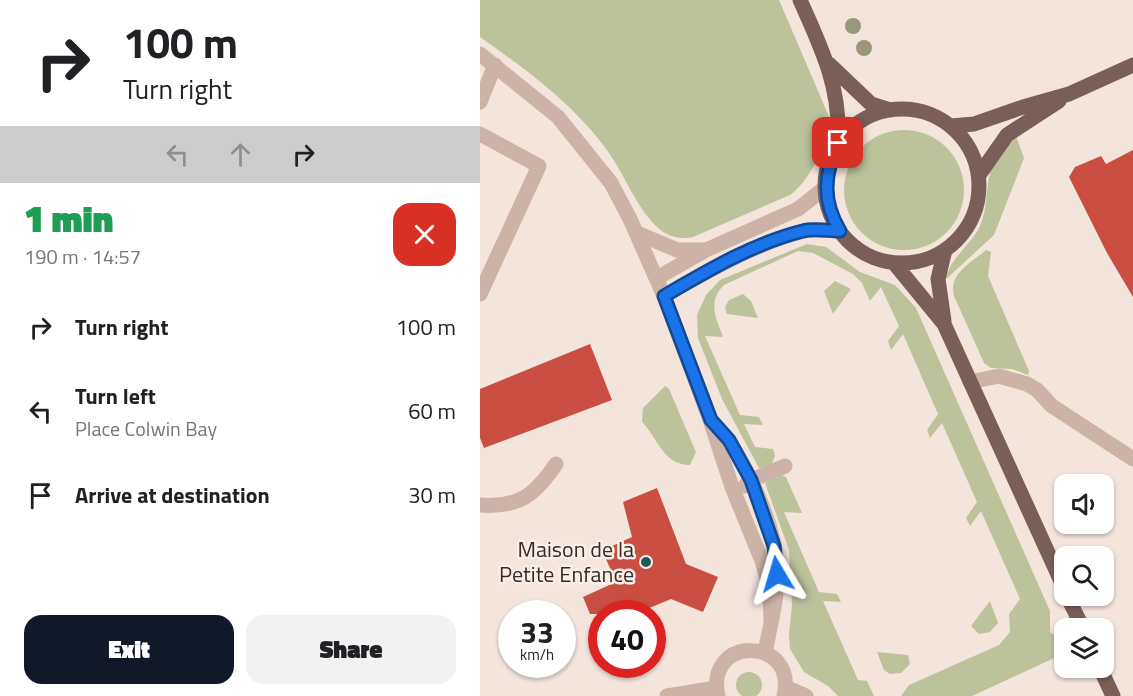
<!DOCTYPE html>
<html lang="en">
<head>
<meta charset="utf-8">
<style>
	:root { --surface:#fff; --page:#f2f2f2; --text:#202124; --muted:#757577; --accent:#111827 }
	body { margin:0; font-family:"Titillium Web",sans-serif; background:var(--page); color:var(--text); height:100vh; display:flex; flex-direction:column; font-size:22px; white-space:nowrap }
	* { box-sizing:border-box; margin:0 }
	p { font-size:20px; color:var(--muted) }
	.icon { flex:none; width:33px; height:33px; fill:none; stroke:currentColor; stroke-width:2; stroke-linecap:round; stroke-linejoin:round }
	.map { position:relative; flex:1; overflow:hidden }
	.drawer { display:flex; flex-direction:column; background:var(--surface); width:480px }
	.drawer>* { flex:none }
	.banner { background:#fff; color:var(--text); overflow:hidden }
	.controls { position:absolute; left:574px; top:474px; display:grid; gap:12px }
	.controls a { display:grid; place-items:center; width:60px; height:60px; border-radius:12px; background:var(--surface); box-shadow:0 2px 4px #0004; font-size:30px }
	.speed { position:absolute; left:18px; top:600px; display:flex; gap:12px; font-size:30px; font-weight:700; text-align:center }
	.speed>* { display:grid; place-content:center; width:78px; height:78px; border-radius:50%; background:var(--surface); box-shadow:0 2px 4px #0004; line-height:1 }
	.speed small { font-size:15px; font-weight:400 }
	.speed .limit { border:9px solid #d22; background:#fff; color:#111 }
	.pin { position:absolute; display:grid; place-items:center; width:51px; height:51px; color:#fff; margin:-26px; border-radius:12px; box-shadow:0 3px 9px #0006 }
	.me { position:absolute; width:66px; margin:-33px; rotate:353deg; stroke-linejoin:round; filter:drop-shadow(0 0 4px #0008) }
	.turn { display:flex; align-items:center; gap:21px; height:126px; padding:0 24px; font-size:27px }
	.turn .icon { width:78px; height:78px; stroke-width:2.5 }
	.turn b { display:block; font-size:42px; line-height:51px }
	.lanes { display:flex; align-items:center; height:57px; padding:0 24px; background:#0003; justify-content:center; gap:30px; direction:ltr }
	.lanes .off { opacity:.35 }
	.round { display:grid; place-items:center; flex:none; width:63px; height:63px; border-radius:18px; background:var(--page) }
	.head { display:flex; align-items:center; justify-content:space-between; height:102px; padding:0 24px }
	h1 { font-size:36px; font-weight:800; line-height:45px; color:#1e9e55 }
	.button { display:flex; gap:12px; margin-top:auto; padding:12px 24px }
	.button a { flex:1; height:69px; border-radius:18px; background:var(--accent); color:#fff; font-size:24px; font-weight:800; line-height:69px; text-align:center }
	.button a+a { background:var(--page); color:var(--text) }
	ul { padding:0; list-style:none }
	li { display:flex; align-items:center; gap:18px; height:84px; padding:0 24px }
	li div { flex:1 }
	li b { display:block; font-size:22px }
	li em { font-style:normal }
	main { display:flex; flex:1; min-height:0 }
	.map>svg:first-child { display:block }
	.green { fill:#bcc39b }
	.building { fill:#ca4e42 }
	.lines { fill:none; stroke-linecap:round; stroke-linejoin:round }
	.minor { stroke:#ccb2a7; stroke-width:15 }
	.major { stroke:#7a5e58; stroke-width:15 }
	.tree { fill:#98967b }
	.route-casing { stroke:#114b97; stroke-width:15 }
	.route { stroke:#1a73e8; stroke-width:10 }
	.poi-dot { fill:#1c5b55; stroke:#faefe8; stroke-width:2 }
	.labels { text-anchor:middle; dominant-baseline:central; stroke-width:5; stroke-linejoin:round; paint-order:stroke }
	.poi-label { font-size:22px; fill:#382a28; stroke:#faefe8; text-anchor:end }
</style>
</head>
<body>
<main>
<section class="drawer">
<div class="banner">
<div class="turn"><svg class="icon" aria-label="right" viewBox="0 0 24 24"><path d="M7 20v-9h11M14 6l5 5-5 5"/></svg><div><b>100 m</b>Turn right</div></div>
<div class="lanes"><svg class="icon off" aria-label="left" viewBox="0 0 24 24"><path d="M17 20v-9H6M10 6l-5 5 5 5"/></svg><svg class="icon off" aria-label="ahead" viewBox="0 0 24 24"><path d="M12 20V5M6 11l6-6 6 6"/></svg><svg class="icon" aria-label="right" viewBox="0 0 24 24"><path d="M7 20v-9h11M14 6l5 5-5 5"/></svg></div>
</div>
<div class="head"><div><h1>1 min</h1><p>190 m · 14:57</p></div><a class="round" style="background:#d93025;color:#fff"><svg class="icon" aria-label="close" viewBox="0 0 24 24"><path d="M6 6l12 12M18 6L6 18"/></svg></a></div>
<ul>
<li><svg class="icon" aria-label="right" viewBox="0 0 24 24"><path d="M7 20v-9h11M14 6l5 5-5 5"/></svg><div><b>Turn right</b></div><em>100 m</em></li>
<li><svg class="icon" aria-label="left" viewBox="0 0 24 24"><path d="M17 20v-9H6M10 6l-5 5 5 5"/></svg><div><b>Turn left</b><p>Place Colwin Bay</p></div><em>60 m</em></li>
<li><svg class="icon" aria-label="arrive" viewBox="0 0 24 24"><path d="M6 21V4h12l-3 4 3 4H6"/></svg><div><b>Arrive at destination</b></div><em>30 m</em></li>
</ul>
<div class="button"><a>Exit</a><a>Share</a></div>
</section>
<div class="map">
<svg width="653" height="696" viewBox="0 0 653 696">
	<rect width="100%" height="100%" fill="#f3e4dc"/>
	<path class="green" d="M0 0H299L350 119C349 142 329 182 310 195L213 237C199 240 186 236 176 226 156 206 145 176 129 153 95 105 48 71 0 37Z
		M364 190a60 60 0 1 1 120 0a60 60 0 1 1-120 0Z
		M536 136 544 158 514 235 465 280C470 259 487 248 498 230 511 206 503 177 517 157 522 149 530 143 536 136Z
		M327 244 346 247 380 272 415 285 436 308 570 611V632L583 642 585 653 492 696H421L429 685 519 645 530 632 529 614 540 599 501 511 490 526 486 518 497 502 462 423 450 438 447 430 458 414 423 334 411 350 408 341 419 326 401 287 390 301 382 283 373 274 333 253 318 251 244 285C227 302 236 318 243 337L225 336 260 415 279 417 283 425 264 424 275 447 293 449 295 456 291 466 279 468 242 399 218 338 217 315 226 295 240 280Z
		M506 250 511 252 508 276 549 371 548 375 532 369 511 368 504 363 474 296C468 274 491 263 506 250Z
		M355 281 371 289 353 314 344 291Z
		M263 294 271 301 278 318 247 314 245 307 249 300Z
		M185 386 189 389 216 452 210 465C183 465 178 438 162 422L163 408Z
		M301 475 306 477 322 513 304 512 339 592 357 594 361 602 343 601 378 680 387 681 394 696H358L348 686 324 672 310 649 309 634 312 605 309 550 285 483Z
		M510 601 518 623 510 632 499 634 491 626Z
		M397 652 428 655 430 664 421 673 410 674 404 670Z
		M256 685a13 13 0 1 1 26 0a13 13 0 1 1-26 0Z"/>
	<path class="building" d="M653 150V297L627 253 589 177 595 167 621 156 626 164Z
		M110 344 132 400 4 448 0 438V389Z
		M177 488 206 564 238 577 223 612 191 599 155 614H110L103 597 136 582 126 559 132 546 152 537 143 502Z"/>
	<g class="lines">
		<path class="minor" d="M0 54 78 117 131 183 150 219 184 296 230 420 252 487 282 561 290 589 291 621
			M0 102 15 65
			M0 134 59 166 0 294
			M157 233 197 250H223
			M177 278 226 250 318 209 346 187
			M184 296C226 272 276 243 323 231 334 228 348 231 360 231
			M490 382 519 376 547 384 557 390 572 406 653 459
			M235 424C263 454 295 524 297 566 299 594 290 625 285 653
			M265 486 269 481 305 466
			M0 505C39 508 55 495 76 464
			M306 687 326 696
			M187 696 236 688
			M238 696C224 635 318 636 304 696"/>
		<path class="major" d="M320 0C342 49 361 88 358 143
			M349 64 391 104 410 110
			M345 186a77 77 0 1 1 154 0a77 77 0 1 1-154 0Z
			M471 126 494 124 543 107 589 94 653 65
			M499 175 527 135 579 101
			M414 263 464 324 585 590
			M464 321 458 279 465 250
			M587 596 603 628
			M620 668 633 696"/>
	</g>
	<g class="tree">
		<circle cx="373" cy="26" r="8"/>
		<circle cx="384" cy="48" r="8"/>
	</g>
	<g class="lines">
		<defs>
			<path id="route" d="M297 574 294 546 271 480 249 440 231 420 184 296C227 271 274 243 323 231 334 228 348 231 360 231 342 201 344 175 358 143"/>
		</defs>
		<use href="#route" class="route-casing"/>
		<use href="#route" class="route"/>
	</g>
	<circle class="poi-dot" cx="166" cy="562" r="6"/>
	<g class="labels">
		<g class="poi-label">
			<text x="154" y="549">Maison de la<tspan x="154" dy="25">Petite Enfance</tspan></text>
		</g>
	</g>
</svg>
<div class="controls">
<a><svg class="icon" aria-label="sound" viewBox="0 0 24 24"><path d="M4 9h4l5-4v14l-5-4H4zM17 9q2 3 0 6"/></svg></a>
<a><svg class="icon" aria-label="search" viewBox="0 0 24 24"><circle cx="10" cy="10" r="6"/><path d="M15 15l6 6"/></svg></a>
<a><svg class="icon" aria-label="layers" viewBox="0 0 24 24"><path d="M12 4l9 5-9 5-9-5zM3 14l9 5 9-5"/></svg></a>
</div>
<div class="speed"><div>33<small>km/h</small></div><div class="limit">40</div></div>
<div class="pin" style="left:358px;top:143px;background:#d93025"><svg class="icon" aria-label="arrive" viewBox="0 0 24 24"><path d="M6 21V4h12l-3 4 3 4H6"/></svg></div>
<svg class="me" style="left:297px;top:574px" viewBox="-20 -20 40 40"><path d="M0-17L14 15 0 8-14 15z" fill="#1a73e8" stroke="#fff" stroke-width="4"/></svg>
</div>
</main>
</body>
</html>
